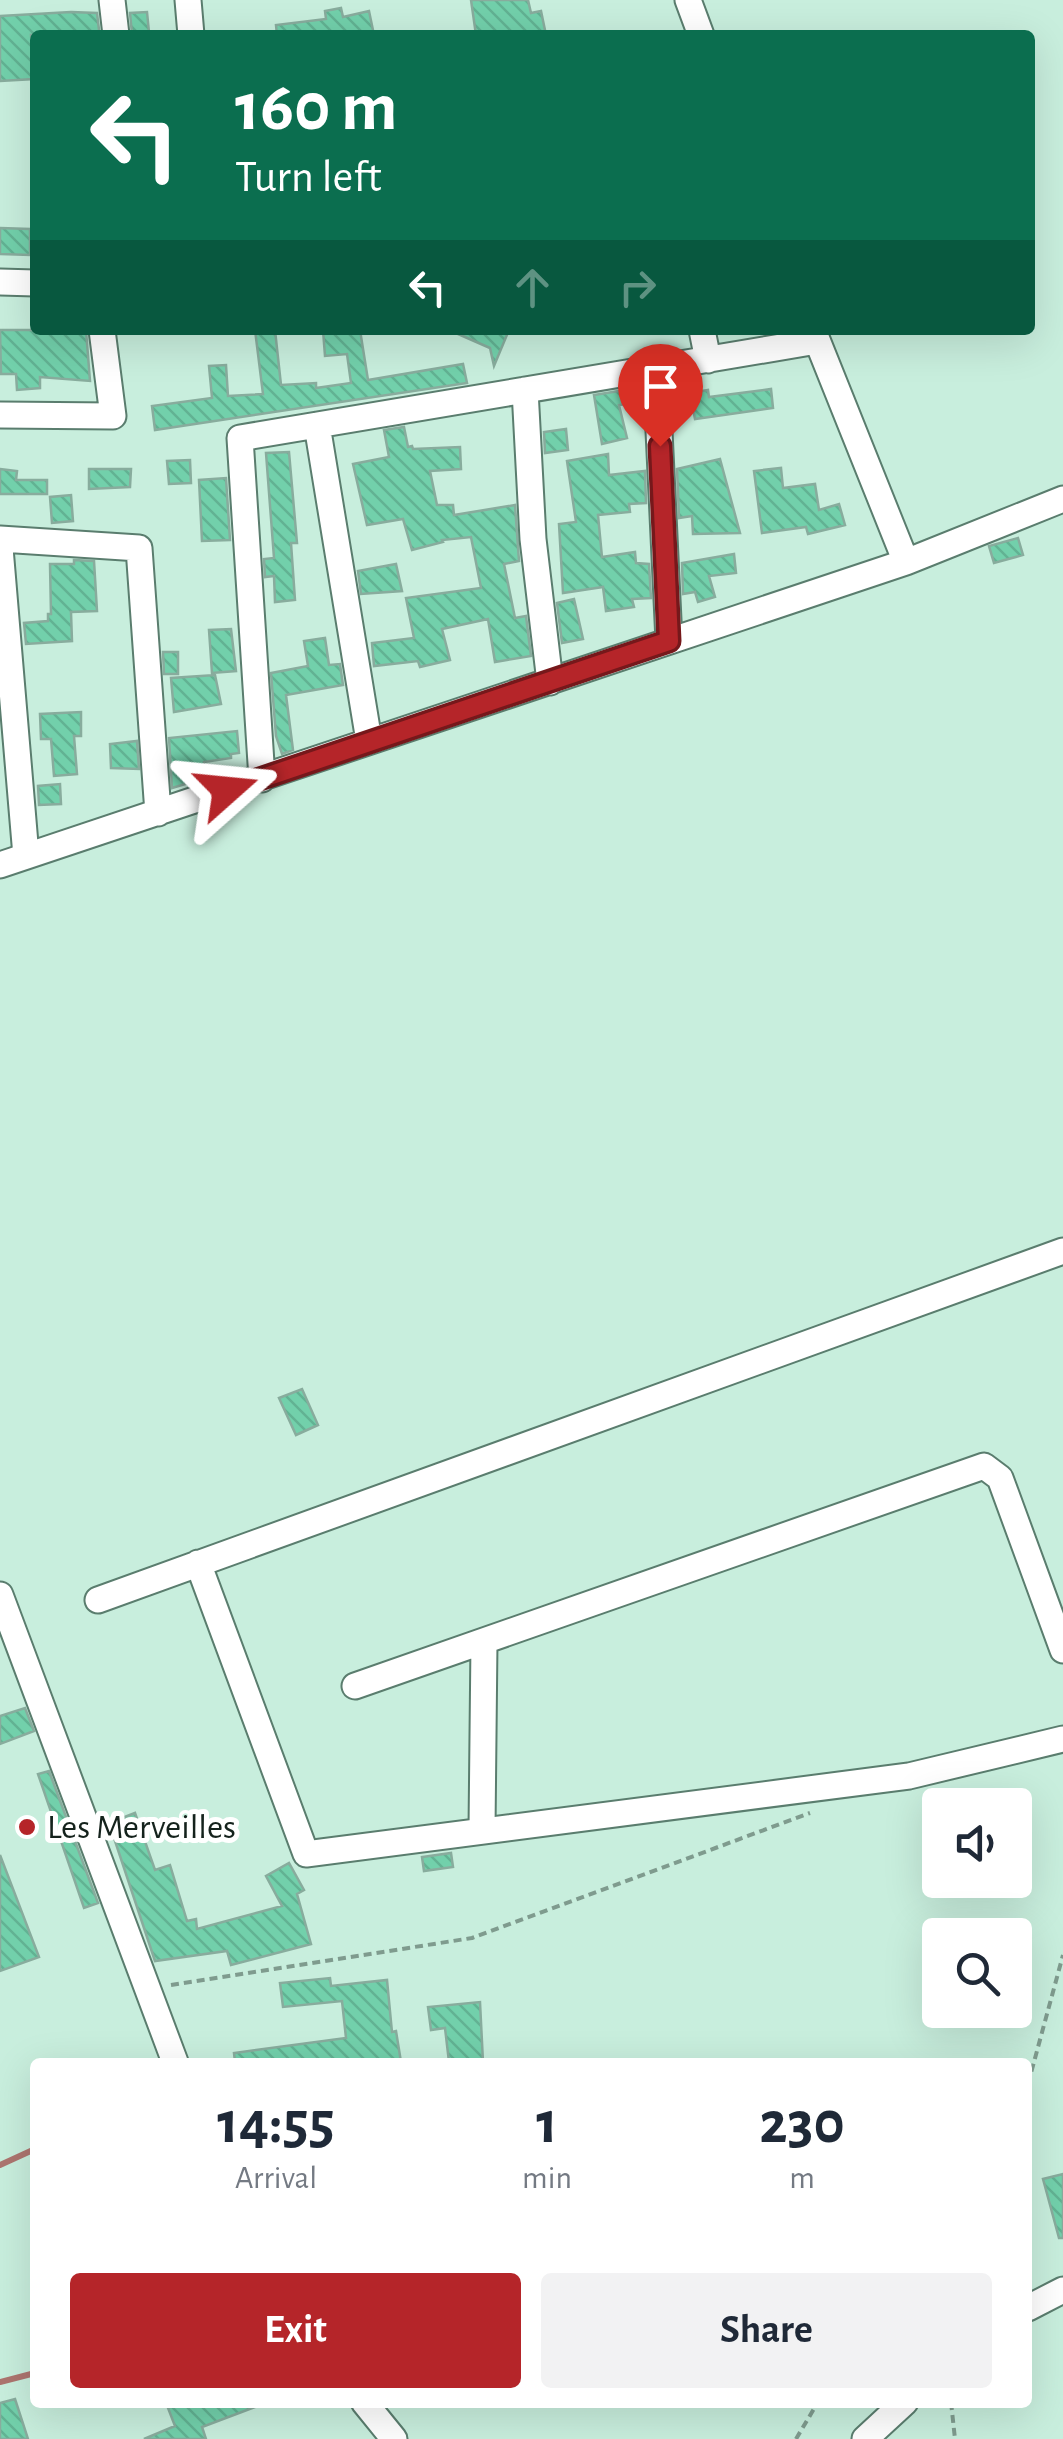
<!DOCTYPE html>
<html lang="en">
<head>
<meta charset="utf-8">
<style>
	:root { --surface:#fff; --page:#f2f2f3; --text:#1f2937; --muted:#747a83; --accent:#b52529 }
	body { margin:0; font-family:"Alegreya Sans",sans-serif; background:var(--page); color:var(--text); height:100vh; display:flex; flex-direction:column; font-size:38px; white-space:nowrap }
	* { box-sizing:border-box; margin:0 }
	p { font-size:32px; color:var(--muted) }
	.icon { flex:none; width:55px; height:55px; fill:none; stroke:currentColor; stroke-width:2; stroke-linecap:round; stroke-linejoin:round }
	.map { position:relative; flex:1; overflow:hidden }
	.side { position:absolute; left:30px; top:2058px; width:1002px; height:350px; display:flex; flex-direction:column; background:var(--surface); border-radius:10px; box-shadow:0 10px 40px #0002 }
	.side>* { flex:none }
	.top-card { position:absolute; left:30px; top:30px; width:1005px; height:305px; border-radius:10px; box-shadow:0 10px 40px #0002; background:#0b6e4f; color:#fff; overflow:hidden }
	.controls { position:absolute; left:922px; top:1788px; display:grid; gap:20px }
	.controls a { display:grid; place-items:center; width:110px; height:110px; border-radius:10px; background:var(--surface); box-shadow:0 10px 40px #0002; font-size:50px }
	.pin { position:absolute; display:grid; place-items:center; width:85px; height:85px; color:#fff; margin:-102px -42px; border-radius:50% 50% 50% 0; rotate:-45deg; box-shadow:0 0 10px #0007 }
	.pin .icon { rotate:45deg }
	.me { position:absolute; width:110px; margin:-55px; rotate:72deg; stroke-linejoin:round; filter:drop-shadow(0 0 8px #0008) }
	.turn { display:flex; align-items:center; gap:35px; height:210px; padding:0 40px; font-size:45px }
	.turn .icon { width:130px; height:130px; stroke-width:2.5 }
	.turn b { display:block; font-size:70px; line-height:85px }
	.lanes { display:flex; align-items:center; height:95px; padding:0 40px; background:#0003; justify-content:center; gap:50px; direction:ltr }
	.lanes .off { opacity:.35 }
	.eta { display:flex; justify-content:space-evenly; align-items:center; height:170px; text-align:center }
	.eta b { font-size:60px; font-weight:700; line-height:70px }
	.button { display:flex; gap:20px; margin-top:auto; padding:20px 40px }
	.button a { flex:1; height:115px; border-radius:10px; background:var(--accent); color:#fff; font-size:40px; font-weight:700; line-height:115px; text-align:center }
	.button a+a { background:var(--page); color:var(--text) }
	.map>svg:first-child { display:block }
	.lines { fill:none; stroke-linecap:round; stroke-linejoin:round }
	.stream { stroke:#ad756f; stroke-width:6 }
	.building { fill:url(#building-back-hatch); stroke:#88ac9d; stroke-width:2.5 }
	.minor-casing { stroke:#5a7d6e; stroke-width:29 }
	.path { stroke:#7f9b8e; stroke-width:4; stroke-dasharray:8 5; stroke-linecap:butt }
	.minor { stroke:#fff; stroke-width:25 }
	.route-casing { stroke:#76181b; stroke-width:25 }
	.route { stroke:#b52529; stroke-width:18 }
	.poi-dot { fill:#b52529; stroke:#fff; stroke-width:4 }
	.labels { text-anchor:middle; dominant-baseline:central; stroke-width:10; stroke-linejoin:round; paint-order:stroke }
	.poi-label { font-size:35px; fill:#14221c; stroke:#fff; text-anchor:start }
</style>
</head>
<body>
<div class="map">
<svg width="1063" height="2439" viewBox="0 0 1063 2439">
	<defs>
		<pattern id="building-back-hatch" width="6" height="6" patternUnits="userSpaceOnUse" patternTransform="scale(2.5)"><rect width="6" height="6" fill="#72d0ab"/><path d="M-1 5l2 2M0 0l6 6M5-1l2 2" fill="none" stroke="#62b293"/></pattern>
	</defs>
	<rect width="100%" height="100%" fill="#c8eedd"/>
	<g class="lines">
		<path class="stream" d="M0 2165 35 2149
			M0 2382 35 2373"/>
	</g>
	<path class="building" d="M471 0H528L531 13 541 11 546 35H476Z
		M341 8 343 17 369 11 374 35H277L276 25 326 19 325 11Z
		M71 12 97 13 99 30 95 35H31L34 79 0 81V16Z
		M147 12 149 32 132 34 130 13Z
		M0 228 30 229V255L0 254Z
		M0 330H86L90 381 40 377V388L17 390 16 374H1Z
		M255 330H275L281 385 316 383V388L351 383 347 354 325 356 323 330H360L368 380 463 364 467 383 155 430 152 406 212 398 209 366 226 365 228 396 263 394Z
		M449 330H509L494 366 490 348Z
		M771 389 773 408 695 419 690 393 708 390 709 397Z
		M625 390 628 404 619 405 627 438 602 444 594 395Z
		M404 427 408 447 412 446 413 449 460 447 461 469 430 471 437 505H453L454 515 515 505 519 561 504 564 515 618 526 616 531 656 495 662 488 619 442 629 450 660 420 667 418 661 374 666 372 643 414 638 406 598 481 588 471 537 442 540 443 542 412 550 403 519 367 525 353 464 389 457 384 430Z
		M566 429 568 450 545 453 544 432Z
		M289 452 297 543H291L295 600 275 602 274 576 265 577 264 559 274 558 266 453Z
		M608 454 609 475 645 471 646 503 629 504 630 512 598 515 602 557 635 552 636 563 649 564 651 598 632 599 634 607 606 611 603 587 563 593 559 524 576 522 567 461Z
		M720 459 740 533 693 534 692 516 679 518 677 469Z
		M190 460 191 483 169 484 167 461Z
		M781 468 783 488 815 484 819 510 839 504 845 525 808 534 806 527 762 533 754 471Z
		M0 469 17 471 16 480H47V494H0Z
		M89 469H131L130 487 89 489Z
		M226 478 230 540 202 541 199 480Z
		M71 495 73 521 52 523 50 497Z
		M1018 538 1023 555 994 563 989 546Z
		M734 554 736 573 709 576 715 597 698 602 695 592 683 594 682 563Z
		M74 560 94 561 97 611 71 612 72 641 26 644 24 623 48 621V614H51L50 564H74Z
		M396 564 402 591 361 594 358 571Z
		M574 599 583 639 562 643 557 603Z
		M231 629 236 671 212 673 209 630Z
		M325 638 329 665 340 664 343 685 286 695 293 750 282 754 276 736 271 673 308 666 304 641Z
		M163 652H178V674H164Z
		M215 675 221 704 174 712 171 678Z
		M81 712V736H74L77 774 54 776 51 739H41L40 714Z
		M237 731 239 753 231 754V758L204 762V768L185 769 189 783 172 788 169 738Z
		M137 741 139 769 111 768 110 744Z
		M60 784 61 804 39 805 38 786Z
		M302 1389 318 1425 296 1435 279 1398Z
		M25 1708 34 1731 0 1744V1716Z
		M49 1771 98 1903 84 1908 38 1774Z
		M135 1813 155 1870 170 1865 187 1921 196 1919 197 1929 282 1906 266 1876 289 1863 304 1890 297 1894 311 1944 231 1965 227 1951 155 1961 109 1823Z
		M451 1853 453 1867 424 1871 422 1857Z
		M0 1855 39 1957 0 1971Z
		M330 1978 331 1986 387 1980 392 2032 396 2031 401 2062H235L234 2053 346 2038 342 2001 283 2007 280 1983Z
		M480 2002 483 2062H449L445 2028 431 2030 428 2007Z
		M1063 2174V2238H1059L1043 2179Z
		M15 2399 28 2439H0V2403Z
		M182 2402H263V2404L202 2427 206 2439H144L175 2426 168 2408Z"/>
	<g class="lines">
		<defs>
			<path id="minor" d="M112 0 116 35
				M188 0 191 35
				M688 0 701 35
				M0 282 35 283
				M702 330 708 360
				M813 330 906 562 1063 499
				M656 368 669 641
				M525 390 533 539 550 682
				M0 415 113 416 102 330
				M317 425 369 741
				M0 539 139 548 158 813
				M0 548 26 856
				M262 779 240 438 817 341
				M0 865 906 562
				M198 1563 306 1854 909 1776 1063 1739
				M0 1595 175 2062
				M98 1600 1063 1251
				M355 1686 984 1466 1000 1478 1063 1650
				M482 1829 484 1642
				M1028 2308 1063 2290
				M364 2402 394 2439
				M865 2439 905 2402"/>
		</defs>
		<use href="#minor" class="minor-casing"/>
		<path class="path" d="M171 1985 472 1938 810 1813
			M1028 2084 1063 1955
			M951 2402 955 2439
			M796 2439 818 2402"/>
		<use href="#minor" class="minor"/>
	</g>
	<g class="lines">
		<defs>
			<path id="route" d="M227 790 669 641 660 446"/>
		</defs>
		<use href="#route" class="route-casing"/>
		<use href="#route" class="route"/>
	</g>
	<circle class="poi-dot" cx="27" cy="1827" r="10"/>
	<g class="labels">
		<g class="poi-label">
			<text x="47" y="1827">Les Merveilles</text>
		</g>
	</g>
</svg>
<div class="controls">
<a><svg class="icon" aria-label="sound" viewBox="0 0 24 24"><path d="M4 9h4l5-4v14l-5-4H4zM17 9q2 3 0 6"/></svg></a>
<a><svg class="icon" aria-label="search" viewBox="0 0 24 24"><circle cx="10" cy="10" r="6"/><path d="M15 15l6 6"/></svg></a>
</div>
<div class="pin" style="left:660px;top:446px;background:#d93025"><svg class="icon" aria-label="arrive" viewBox="0 0 24 24"><path d="M6 21V4h12l-3 4 3 4H6"/></svg></div>
<svg class="me" style="left:227px;top:790px" viewBox="-20 -20 40 40"><path d="M0-17L14 15 0 8-14 15z" fill="#b52529" stroke="#fff" stroke-width="4"/></svg>
<div class="top-card">
<div class="turn"><svg class="icon" aria-label="left" viewBox="0 0 24 24"><path d="M17 20v-9H6M10 6l-5 5 5 5"/></svg><div><b>160 m</b>Turn left</div></div>
<div class="lanes"><svg class="icon" aria-label="left" viewBox="0 0 24 24"><path d="M17 20v-9H6M10 6l-5 5 5 5"/></svg><svg class="icon off" aria-label="ahead" viewBox="0 0 24 24"><path d="M12 20V5M6 11l6-6 6 6"/></svg><svg class="icon off" aria-label="right" viewBox="0 0 24 24"><path d="M7 20v-9h11M14 6l5 5-5 5"/></svg></div>
</div>
<section class="side">
<div class="eta">
<div><b>14:55</b><p>Arrival</p></div>
<div><b>1</b><p>min</p></div>
<div><b>230</b><p>m</p></div>
</div>
<div class="button"><a>Exit</a><a>Share</a></div>
</section>
</div>
</body>
</html>
